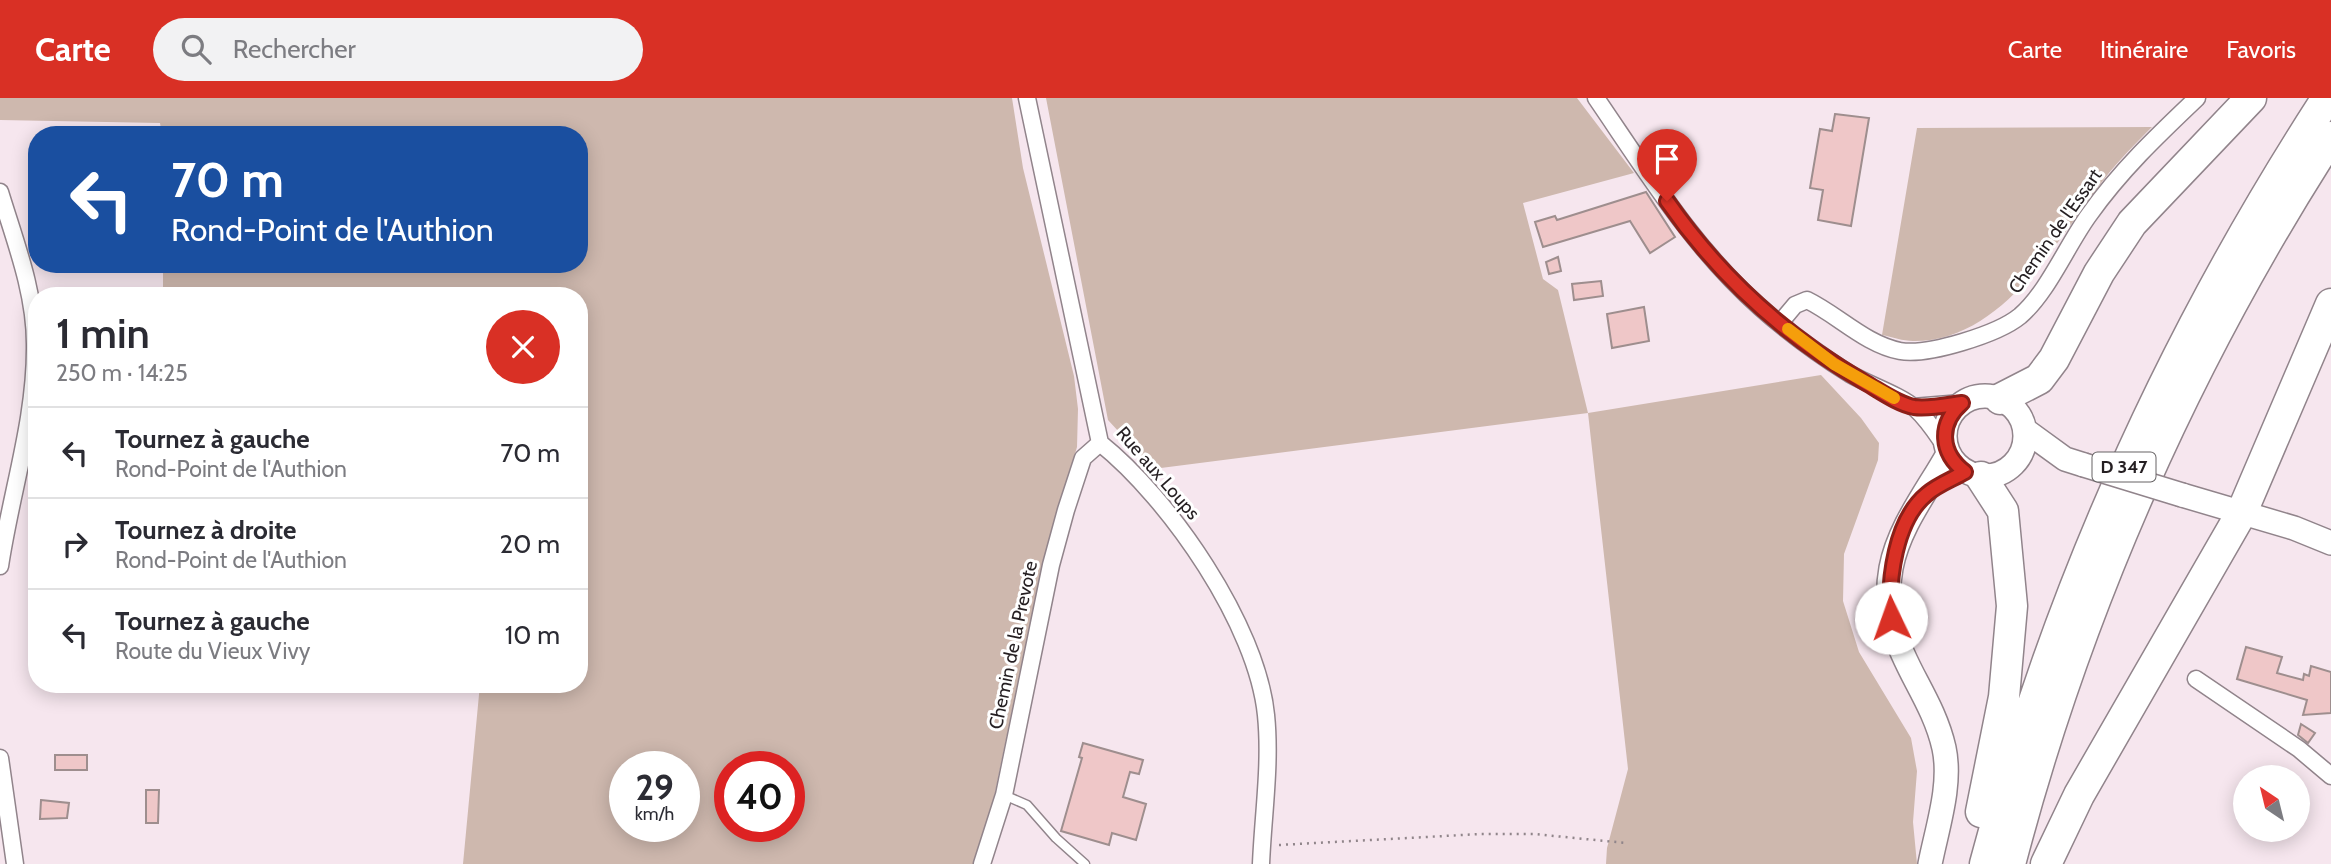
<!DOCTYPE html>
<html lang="fr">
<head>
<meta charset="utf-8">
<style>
	:root { --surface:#fff; --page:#f2f2f3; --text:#2b2b33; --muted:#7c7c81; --line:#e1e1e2; --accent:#d93025 }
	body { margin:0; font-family:Cabin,sans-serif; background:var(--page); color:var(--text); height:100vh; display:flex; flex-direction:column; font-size:26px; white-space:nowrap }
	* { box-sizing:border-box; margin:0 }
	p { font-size:23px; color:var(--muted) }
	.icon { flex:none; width:38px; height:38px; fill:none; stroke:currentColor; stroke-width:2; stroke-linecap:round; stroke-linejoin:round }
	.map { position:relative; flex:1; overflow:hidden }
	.sheet { position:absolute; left:28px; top:189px; width:560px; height:406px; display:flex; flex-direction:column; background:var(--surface); border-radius:28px; box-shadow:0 4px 18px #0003 }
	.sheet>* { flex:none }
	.top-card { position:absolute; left:28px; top:28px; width:560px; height:147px; border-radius:28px; box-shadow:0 4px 18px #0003; background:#1a4fa0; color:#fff; overflow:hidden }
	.needle { width:46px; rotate:325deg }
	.fabs { position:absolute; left:2233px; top:667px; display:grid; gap:14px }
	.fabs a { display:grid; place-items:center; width:77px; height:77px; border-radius:50%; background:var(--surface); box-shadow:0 4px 18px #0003; font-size:35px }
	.speed { position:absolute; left:609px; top:653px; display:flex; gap:14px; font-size:35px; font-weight:700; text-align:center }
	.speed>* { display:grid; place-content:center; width:91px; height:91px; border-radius:50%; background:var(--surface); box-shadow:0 4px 18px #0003; line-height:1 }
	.speed small { font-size:18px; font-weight:400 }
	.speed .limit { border:10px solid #d22; background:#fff; color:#111 }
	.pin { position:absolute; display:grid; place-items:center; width:60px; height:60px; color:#fff; margin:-72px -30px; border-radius:50% 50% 50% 0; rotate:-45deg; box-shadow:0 0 7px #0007 }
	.pin .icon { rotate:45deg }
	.me { position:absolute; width:77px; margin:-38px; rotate:357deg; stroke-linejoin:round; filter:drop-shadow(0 0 5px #0008) }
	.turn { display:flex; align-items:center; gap:24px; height:147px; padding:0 28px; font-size:32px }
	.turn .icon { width:91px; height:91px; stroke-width:2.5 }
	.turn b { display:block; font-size:49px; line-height:60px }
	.round { display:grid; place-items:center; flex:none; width:74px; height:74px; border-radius:37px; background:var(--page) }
	.head { display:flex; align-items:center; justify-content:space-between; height:119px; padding:0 28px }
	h1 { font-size:42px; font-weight:600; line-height:52px }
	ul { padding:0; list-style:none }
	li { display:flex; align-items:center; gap:21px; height:91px; padding:0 28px; border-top:2px solid var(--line) }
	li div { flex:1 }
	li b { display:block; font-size:26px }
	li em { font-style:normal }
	header { display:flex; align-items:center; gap:42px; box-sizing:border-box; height:98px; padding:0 35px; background:var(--accent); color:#fff }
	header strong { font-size:33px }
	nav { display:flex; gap:38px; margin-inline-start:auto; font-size:24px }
	.search { width:490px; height:63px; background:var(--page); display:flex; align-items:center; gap:18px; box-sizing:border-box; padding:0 24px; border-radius:38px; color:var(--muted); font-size:26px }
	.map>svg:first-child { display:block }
	.green { fill:#ceb8ae; fill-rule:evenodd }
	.building { fill:#efc7c8; stroke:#9e8e8e; stroke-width:2 }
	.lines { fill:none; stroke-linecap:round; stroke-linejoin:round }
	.lane-casing { stroke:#91848b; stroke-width:11 }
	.street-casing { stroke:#91848b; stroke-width:19 }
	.secondary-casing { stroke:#91848b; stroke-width:26 }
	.highway-casing { stroke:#91848b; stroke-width:33 }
	.path { stroke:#90858a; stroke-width:2.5; stroke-dasharray:2 5; stroke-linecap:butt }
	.lane { stroke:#fff; stroke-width:8 }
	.street { stroke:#fff; stroke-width:16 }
	.secondary { stroke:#fff; stroke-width:23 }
	.highway { stroke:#fff; stroke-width:30 }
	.secondary-bridge-casing { stroke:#91848b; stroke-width:26; stroke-linecap:butt }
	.secondary-bridge { stroke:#fff; stroke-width:23 }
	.route-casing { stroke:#8d1f18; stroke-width:18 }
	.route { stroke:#d93025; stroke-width:12 }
	.slow { stroke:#f59e0b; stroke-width:12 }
	.labels { text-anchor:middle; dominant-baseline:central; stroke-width:6; stroke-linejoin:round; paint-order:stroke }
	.shield { fill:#fff; stroke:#666264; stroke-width:2 }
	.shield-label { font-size:18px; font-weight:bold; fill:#251f22 }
	.street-label { font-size:19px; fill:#251f22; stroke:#fff }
</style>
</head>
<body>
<header>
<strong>Carte</strong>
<div class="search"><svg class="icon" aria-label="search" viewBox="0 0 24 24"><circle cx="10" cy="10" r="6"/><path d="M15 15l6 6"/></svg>Rechercher</div>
<nav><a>Carte</a><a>Itinéraire</a><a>Favoris</a></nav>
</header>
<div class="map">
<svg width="2331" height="766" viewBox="0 0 2331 766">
	<rect width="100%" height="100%" fill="#f6e6ee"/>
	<path class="green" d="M0 0H1012L1023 70 1074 278 1078 311 1077 349 1042 467 991 714 973 766H463L480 586H579V198H163V166H579V37H162L160 25 0 22ZM625 668H684V728H625ZM730 668H789V728H730Z
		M1046 0H1577L1634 75 1523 105 1543 181 1558 192 1588 315 1821 277 1861 320 1879 345 1878 362 1844 456 1843 503 1859 554 1911 640 1917 673 1913 724 1917 766H1606L1607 750 1628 671 1588 315 1153 371 1108 322Z
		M2152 29C2136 45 2119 62 2105 80 2058 140 2003 244 1913 243 1903 243 1892 239 1882 237L1917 30Z"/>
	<path class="building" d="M1835 16 1869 20 1851 128 1818 122 1823 92 1810 90 1820 31 1832 33Z
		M1646 94 1675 139 1650 155 1630 123 1543 149 1535 124 1555 118 1557 122Z
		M1558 159 1561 173 1549 176 1546 164Z
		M1601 183 1603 198 1574 202 1572 186Z
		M1644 209 1649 243 1612 250 1607 216Z
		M2246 549 2282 559 2277 575 2303 582 2304 576 2309 578 2311 568 2331 574V615L2303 617 2307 602 2237 581Z
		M2301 626 2315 635 2308 645 2298 637Z
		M1083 645 1143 662 1139 676 1130 674 1123 699 1146 706 1136 742 1112 735 1109 747 1061 733 1082 660 1079 659Z
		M55 657H87V672H55Z
		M146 692H159L158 725H146Z
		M41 702 69 705 67 720 40 721Z"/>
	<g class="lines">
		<defs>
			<path id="lane" d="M1004 697 1027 707 1056 740 1085 766"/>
			<path id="street" d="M1027 0 1100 345C1170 401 1257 527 1266 617 1271 666 1263 717 1261 766
				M1596 0C1646 73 1693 150 1760 209 1788 234 1818 256 1850 276 1869 287 1900 297 1916 311 1928 322 1936 335 1945 348
				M0 94C15 143 35 194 35 246 36 321 11 394 0 468
				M1780 225 1795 207 1807 202C1838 217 1865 246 1900 253 1928 258 1998 236 2020 218 2048 194 2067 147 2089 117 2120 73 2158 37 2197 0
				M1913 309 1962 305
				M2196 581 2299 651 2331 678
				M0 660 15 766
				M982 766 1004 697 1051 467 1066 412 1083 360 1100 345"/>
			<path id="secondary" d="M1945 338a40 40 0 1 1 80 0a40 40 0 1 1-80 0Z
				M2025 332 2065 361 2084 367
				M2182 397 2294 430 2331 445
				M1930 766C1937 730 1952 687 1944 650 1929 584 1877 548 1891 470 1899 428 1928 392 1948 356"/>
			<path id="highway" d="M2000 301 2039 281 2054 261 2099 175 2132 125 2251 0
				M1981 714 2004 599 2012 508 2003 413 1981 379
				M1985 766C2057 493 2173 237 2327 0
				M2010 766C2077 509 2187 262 2331 39
				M2046 766 2079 697 2242 414 2331 206"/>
		</defs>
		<use href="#lane" class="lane-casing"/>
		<use href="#street" class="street-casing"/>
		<use href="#secondary" class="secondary-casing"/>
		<use href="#highway" class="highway-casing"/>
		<path class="path" d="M1279 747 1481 736H1534L1626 745"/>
		<use href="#lane" class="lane"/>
		<use href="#street" class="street"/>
		<use href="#secondary" class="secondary"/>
		<use href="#highway" class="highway"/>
		<defs>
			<path id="secondary-bridge" d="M2084 367 2182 397"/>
		</defs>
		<use href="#secondary-bridge" class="secondary-bridge-casing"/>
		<use href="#secondary-bridge" class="secondary-bridge"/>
	</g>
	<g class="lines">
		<defs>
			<path id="route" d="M1667 103C1719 178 1788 240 1866 285 1880 293 1898 306 1914 309 1929 311 1947 307 1962 305 1938 326 1940 355 1965 374 1953 381 1937 387 1927 396 1895 422 1888 482 1891 520"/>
		</defs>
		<use href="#route" class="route-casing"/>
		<use href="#route" class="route"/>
		<path class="slow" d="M1788 231 1834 266 1894 300"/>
	</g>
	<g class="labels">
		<rect class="shield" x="2092.5" y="354.5" width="63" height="29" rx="5"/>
		<g class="shield-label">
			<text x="2124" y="369">D 347</text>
		</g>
		<g class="street-label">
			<text transform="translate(2055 133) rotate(-55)">Chemin de l'Essart</text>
			<text transform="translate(1158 375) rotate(49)">Rue aux Loups</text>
			<text transform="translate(1013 547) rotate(-78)">Chemin de la Prevote</text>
		</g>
	</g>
</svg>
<div class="fabs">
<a><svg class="needle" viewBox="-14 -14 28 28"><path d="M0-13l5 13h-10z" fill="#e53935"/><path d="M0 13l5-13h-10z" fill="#7c7c81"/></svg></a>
</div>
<div class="speed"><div>29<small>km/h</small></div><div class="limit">40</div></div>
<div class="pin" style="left:1667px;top:103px;background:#d93025"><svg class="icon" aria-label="arrive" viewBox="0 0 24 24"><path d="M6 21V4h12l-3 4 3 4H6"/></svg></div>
<svg class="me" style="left:1891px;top:520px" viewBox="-20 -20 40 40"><circle r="19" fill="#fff"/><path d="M0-13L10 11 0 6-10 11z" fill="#d93025"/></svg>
<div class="top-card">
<div class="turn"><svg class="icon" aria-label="left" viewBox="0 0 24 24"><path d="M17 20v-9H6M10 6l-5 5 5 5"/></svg><div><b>70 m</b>Rond-Point de l'Authion</div></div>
</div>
<section class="sheet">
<div class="head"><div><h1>1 min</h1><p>250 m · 14:25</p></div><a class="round" style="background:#d93025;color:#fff"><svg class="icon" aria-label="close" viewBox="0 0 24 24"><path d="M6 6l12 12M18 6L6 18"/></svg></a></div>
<ul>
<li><svg class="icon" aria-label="left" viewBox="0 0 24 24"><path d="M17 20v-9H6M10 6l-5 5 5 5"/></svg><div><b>Tournez à gauche</b><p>Rond-Point de l'Authion</p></div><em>70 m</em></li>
<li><svg class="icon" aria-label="right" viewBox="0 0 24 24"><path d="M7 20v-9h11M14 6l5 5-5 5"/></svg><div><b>Tournez à droite</b><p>Rond-Point de l'Authion</p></div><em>20 m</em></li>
<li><svg class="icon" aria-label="left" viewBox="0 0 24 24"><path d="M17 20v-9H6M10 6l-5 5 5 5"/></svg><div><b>Tournez à gauche</b><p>Route du Vieux Vivy</p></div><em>10 m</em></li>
</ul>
</section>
</div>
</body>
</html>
